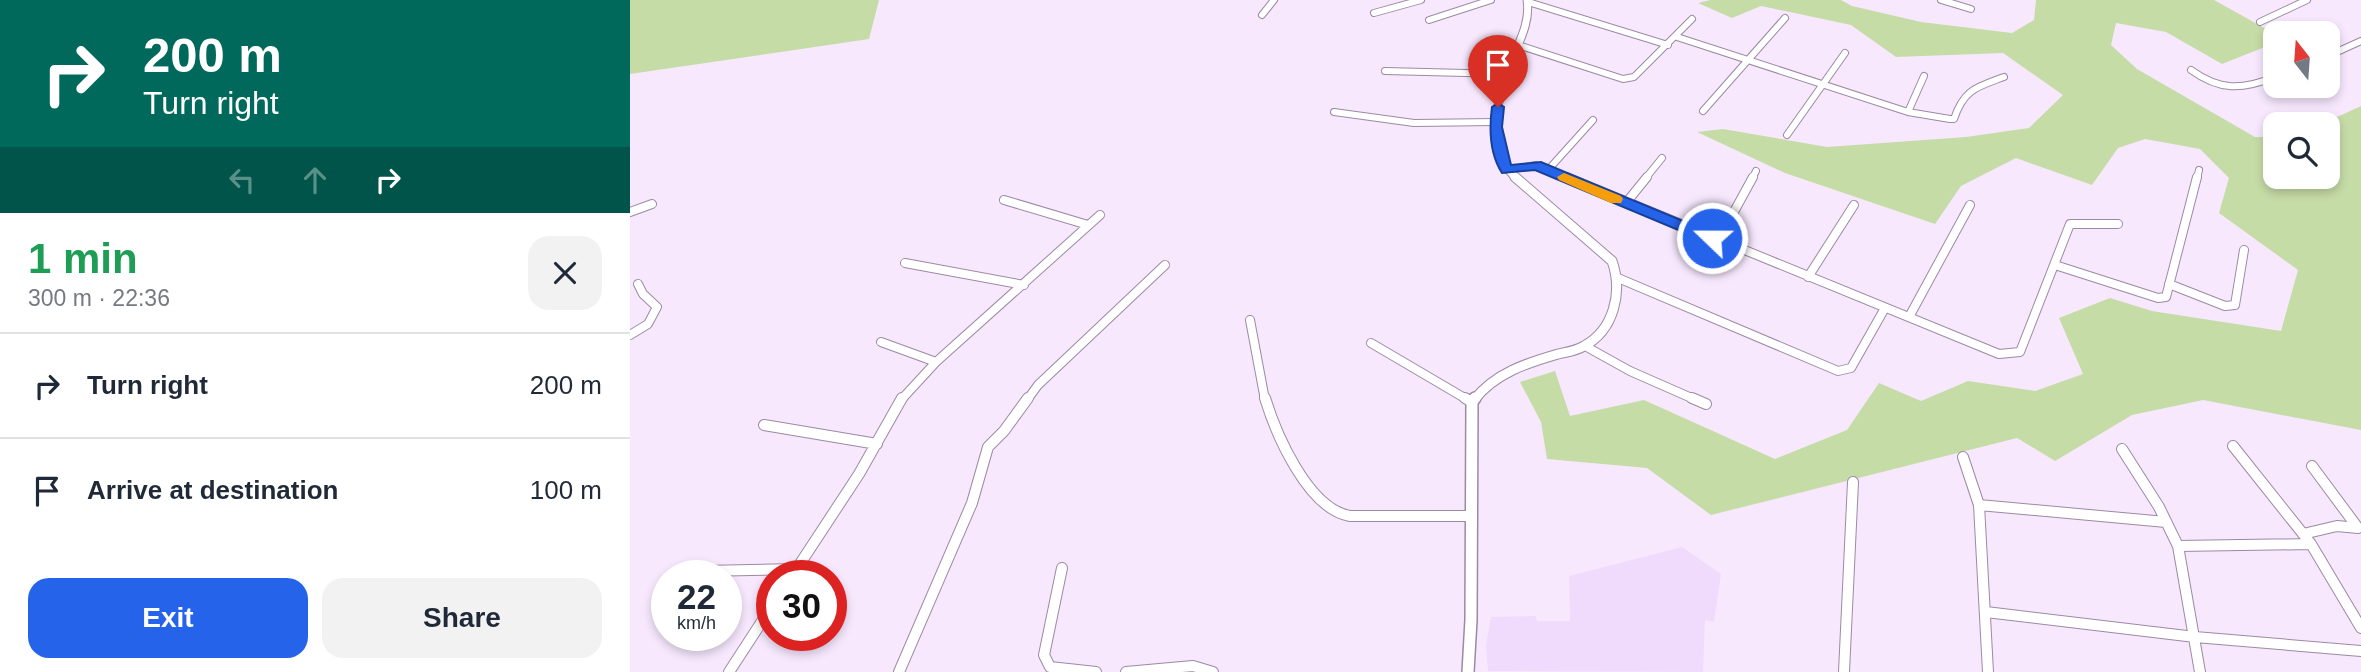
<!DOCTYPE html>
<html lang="en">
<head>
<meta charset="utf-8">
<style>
	:root { --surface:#fff; --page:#f2f2f3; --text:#1f2937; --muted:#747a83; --line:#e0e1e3; --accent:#2563eb }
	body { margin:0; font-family:Helvetica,sans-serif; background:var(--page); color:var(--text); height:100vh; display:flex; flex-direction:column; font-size:26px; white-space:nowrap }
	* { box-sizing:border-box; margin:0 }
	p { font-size:23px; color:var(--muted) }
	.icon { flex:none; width:38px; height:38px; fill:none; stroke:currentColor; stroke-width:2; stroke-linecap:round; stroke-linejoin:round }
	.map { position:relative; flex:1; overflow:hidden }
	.sheet { display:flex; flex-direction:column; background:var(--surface); width:630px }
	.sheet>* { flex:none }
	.hud { background:#00695c; color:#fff; overflow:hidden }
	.needle { width:46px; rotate:343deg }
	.fabs { position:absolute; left:1633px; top:21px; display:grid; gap:14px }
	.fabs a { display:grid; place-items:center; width:77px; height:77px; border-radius:14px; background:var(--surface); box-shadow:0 4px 10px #0003; font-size:35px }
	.speed { position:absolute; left:21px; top:560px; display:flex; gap:14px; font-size:35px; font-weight:700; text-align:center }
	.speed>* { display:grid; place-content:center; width:91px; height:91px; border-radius:50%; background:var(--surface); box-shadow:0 4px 10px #0003; line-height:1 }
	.speed small { font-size:18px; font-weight:400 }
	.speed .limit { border:10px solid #d22; background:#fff; color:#111 }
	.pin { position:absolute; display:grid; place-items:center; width:60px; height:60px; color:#fff; margin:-72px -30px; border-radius:50% 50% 50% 0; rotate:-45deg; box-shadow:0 0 7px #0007 }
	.pin .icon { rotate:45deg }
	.me { position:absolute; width:77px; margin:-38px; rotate:292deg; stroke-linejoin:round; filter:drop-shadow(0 0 5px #0008) }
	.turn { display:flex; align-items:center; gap:24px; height:147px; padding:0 28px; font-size:32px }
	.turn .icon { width:91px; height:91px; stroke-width:2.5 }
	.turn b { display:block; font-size:49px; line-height:60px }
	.lanes { display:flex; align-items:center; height:66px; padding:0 28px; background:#0003; justify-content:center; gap:35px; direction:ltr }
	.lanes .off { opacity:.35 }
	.round { display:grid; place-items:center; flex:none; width:74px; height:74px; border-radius:21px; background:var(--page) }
	.overview { display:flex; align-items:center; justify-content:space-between; height:119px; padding:0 28px }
	h1 { font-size:42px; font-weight:700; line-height:52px; color:#1e9e55 }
	.action { display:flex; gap:14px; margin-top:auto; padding:14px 28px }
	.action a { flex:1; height:80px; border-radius:21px; background:var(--accent); color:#fff; font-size:28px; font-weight:700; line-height:80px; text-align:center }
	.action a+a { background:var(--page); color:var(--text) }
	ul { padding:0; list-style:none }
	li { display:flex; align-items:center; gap:21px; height:105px; padding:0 28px; border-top:2px solid var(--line) }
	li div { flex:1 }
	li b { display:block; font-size:26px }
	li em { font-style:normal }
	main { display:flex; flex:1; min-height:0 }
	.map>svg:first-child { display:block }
	.built { fill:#f1dbfc }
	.green { fill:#c6dca7 }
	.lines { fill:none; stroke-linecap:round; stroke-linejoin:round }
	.minor-far2-casing { stroke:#9b8aa3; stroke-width:8 }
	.minor-far1-casing { stroke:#9b8aa3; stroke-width:10 }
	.minor-casing { stroke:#9b8aa3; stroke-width:12 }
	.tertiary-far2-casing { stroke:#9b8aa3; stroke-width:9 }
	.tertiary-far1-casing { stroke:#9b8aa3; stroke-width:11 }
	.tertiary-casing { stroke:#9b8aa3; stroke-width:14 }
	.minor-far2 { stroke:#fff; stroke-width:6 }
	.minor-far1 { stroke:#fff; stroke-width:8 }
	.minor { stroke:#fff; stroke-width:10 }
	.tertiary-far2 { stroke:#fff; stroke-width:7 }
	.tertiary-far1 { stroke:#fff; stroke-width:9 }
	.tertiary { stroke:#fff; stroke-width:11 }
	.route { fill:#2563eb; stroke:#184099; stroke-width:2 }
	.slow { fill:#f59e0b }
</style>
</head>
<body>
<main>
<section class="sheet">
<div class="hud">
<div class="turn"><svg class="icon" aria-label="right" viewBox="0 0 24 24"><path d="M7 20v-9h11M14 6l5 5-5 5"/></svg><div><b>200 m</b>Turn right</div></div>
<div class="lanes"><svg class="icon off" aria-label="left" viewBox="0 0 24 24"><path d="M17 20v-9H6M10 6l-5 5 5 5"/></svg><svg class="icon off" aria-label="ahead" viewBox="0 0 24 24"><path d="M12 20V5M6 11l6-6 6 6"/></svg><svg class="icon" aria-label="right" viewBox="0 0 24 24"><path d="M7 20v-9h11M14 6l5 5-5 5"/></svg></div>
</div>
<div class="overview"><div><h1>1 min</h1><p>300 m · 22:36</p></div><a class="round"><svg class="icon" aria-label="close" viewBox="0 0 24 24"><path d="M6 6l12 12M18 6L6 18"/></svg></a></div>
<ul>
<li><svg class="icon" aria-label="right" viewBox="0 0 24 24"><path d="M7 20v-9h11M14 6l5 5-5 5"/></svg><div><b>Turn right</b></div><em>200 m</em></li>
<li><svg class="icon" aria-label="arrive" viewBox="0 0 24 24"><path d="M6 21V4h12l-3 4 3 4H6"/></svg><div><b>Arrive at destination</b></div><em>100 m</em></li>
</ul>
<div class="action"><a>Exit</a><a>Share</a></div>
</section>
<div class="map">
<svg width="1731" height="672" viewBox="0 0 1731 672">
	<rect width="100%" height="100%" fill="#f7e8fe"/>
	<path class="built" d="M1052 547 1091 574 1084 622 1075 620 1073 672 858 671 856 645 861 617 906 616 907 621H940L939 576Z"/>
	<path class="green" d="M0 0H249L239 39 0 74Z
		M1080 0H1211L1222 6 1291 22 1382 33 1404 20 1406 0H1584L1645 34V43L1592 64 1536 32 1486 23 1481 45 1507 69 1625 137H1645V177H1698V124H1692L1731 106V430L1573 400 1502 415 1425 461 1387 438 1081 515 1017 468 917 459 911 422 890 382 925 371 940 416 1014 400 1145 459 1217 430 1249 383 1291 401 1338 381 1405 391 1453 374 1429 318 1480 298 1522 311 1651 331 1668 270 1589 213 1599 178 1570 149 1515 139 1488 148 1462 185 1386 158 1331 186 1305 224 1155 173 1067 132 1093 129 1197 147 1336 137 1399 128 1433 95 1373 53 1266 57 1221 25 1131 6 1102 18 1068 3Z"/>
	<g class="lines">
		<defs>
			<path id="minor-far2" d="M1311 0 1341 9
				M898 2 1038 45
				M744 13 791 0
				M632 15 644 0
				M799 20 861 0
				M1630 22 1677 0
				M1047 37 1278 112 1320 119H1324C1334 89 1347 87 1374 77
				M888 45 993 79 1004 77 1062 19
				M1698 56 1731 41
				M1561 70C1590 91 1612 90 1645 77
				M755 71 876 74
				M1073 111 1155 18
				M704 112 784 123 866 122
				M1278 112 1294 76
				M1157 135 1215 53
				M877 170 906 165 940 179
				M918 170 963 120
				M1015 179 1032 158
				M1122 179 1126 171
				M1567 179 1569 170"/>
			<path id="minor-far1" d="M936 177 1369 354 1390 352 1440 224H1488
				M374 200 458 225
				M996 203 1017 177
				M0 212 22 204
				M1088 241 1123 177
				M275 263 394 285
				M1425 265 1528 298 1536 297 1567 177
				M1178 277 1224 205
				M988 278 1208 371 1221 368 1255 308
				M1539 284 1595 306 1605 305 1614 250
				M1279 317 1340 205
				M620 320 635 400
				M0 335 18 324 27 307 13 294 8 284
				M251 342 306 362
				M741 343 838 400
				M955 346 1000 371 1066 400
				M271 400 306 362 470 215
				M397 400 408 385 535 265"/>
			<path id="minor" d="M635 398C646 434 678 509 720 516H840
				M835 398 842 402
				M1062 398 1076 404
				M134 425 247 444
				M1603 446 1681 544 1731 628
				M1492 449 1529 507 1548 546 1570 672
				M1333 457 1349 505 1358 672
				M1682 466 1728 528
				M1349 505 1536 522
				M1673 534 1707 526 1728 528
				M1548 546 1681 544
				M432 568 414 655 420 667 466 672
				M72 571 166 569
				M162 576 229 474 272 398
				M1356 612 1565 637 1731 651
				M99 672 142 606
				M269 672 342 503 358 447 374 431 398 398
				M496 672 563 666 583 672
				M1214 672 1223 482"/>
			<path id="tertiary-far2" d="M887 179C855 151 866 103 879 67 887 45 901 24 897 0"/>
			<path id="tertiary-far1" d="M844 400C865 373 897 363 928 354 937 352 946 351 954 346 984 330 993 292 982 261L885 177"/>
			<path id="tertiary" d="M838 672 841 620 842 402 845 398"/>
		</defs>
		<use href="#minor-far2" class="minor-far2-casing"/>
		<use href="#minor-far1" class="minor-far1-casing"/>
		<use href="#minor" class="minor-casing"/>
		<use href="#tertiary-far2" class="tertiary-far2-casing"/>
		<use href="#tertiary-far1" class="tertiary-far1-casing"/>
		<use href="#tertiary" class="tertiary-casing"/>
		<use href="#minor-far2" class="minor-far2"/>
		<use href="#minor-far1" class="minor-far1"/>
		<use href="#minor" class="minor"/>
		<use href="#tertiary-far2" class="tertiary-far2"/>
		<use href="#tertiary-far1" class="tertiary-far1"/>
		<use href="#tertiary" class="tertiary"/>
	</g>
	<path class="route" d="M868 103 874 107 872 127 881 165 911 162 1087 235 1090 238 1087 242H1077L905 170 872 173C860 154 859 129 862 107Z"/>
	<path class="slow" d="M934 173 991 196 993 199 991 203H981L929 180 927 177Z"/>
</svg>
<div class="fabs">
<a><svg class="needle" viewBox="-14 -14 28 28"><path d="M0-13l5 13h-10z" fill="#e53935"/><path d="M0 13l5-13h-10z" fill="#747a83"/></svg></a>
<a><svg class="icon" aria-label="search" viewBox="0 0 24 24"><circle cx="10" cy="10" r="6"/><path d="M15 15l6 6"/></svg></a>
</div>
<div class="speed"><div>22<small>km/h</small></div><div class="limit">30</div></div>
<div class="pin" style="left:868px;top:107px;background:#d93025"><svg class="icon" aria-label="arrive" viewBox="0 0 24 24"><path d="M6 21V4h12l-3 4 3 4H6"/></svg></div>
<svg class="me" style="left:1082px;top:238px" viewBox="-20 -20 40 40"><circle r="17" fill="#2563eb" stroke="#fff" stroke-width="3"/><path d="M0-11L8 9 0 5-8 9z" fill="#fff"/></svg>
</div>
</main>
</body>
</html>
